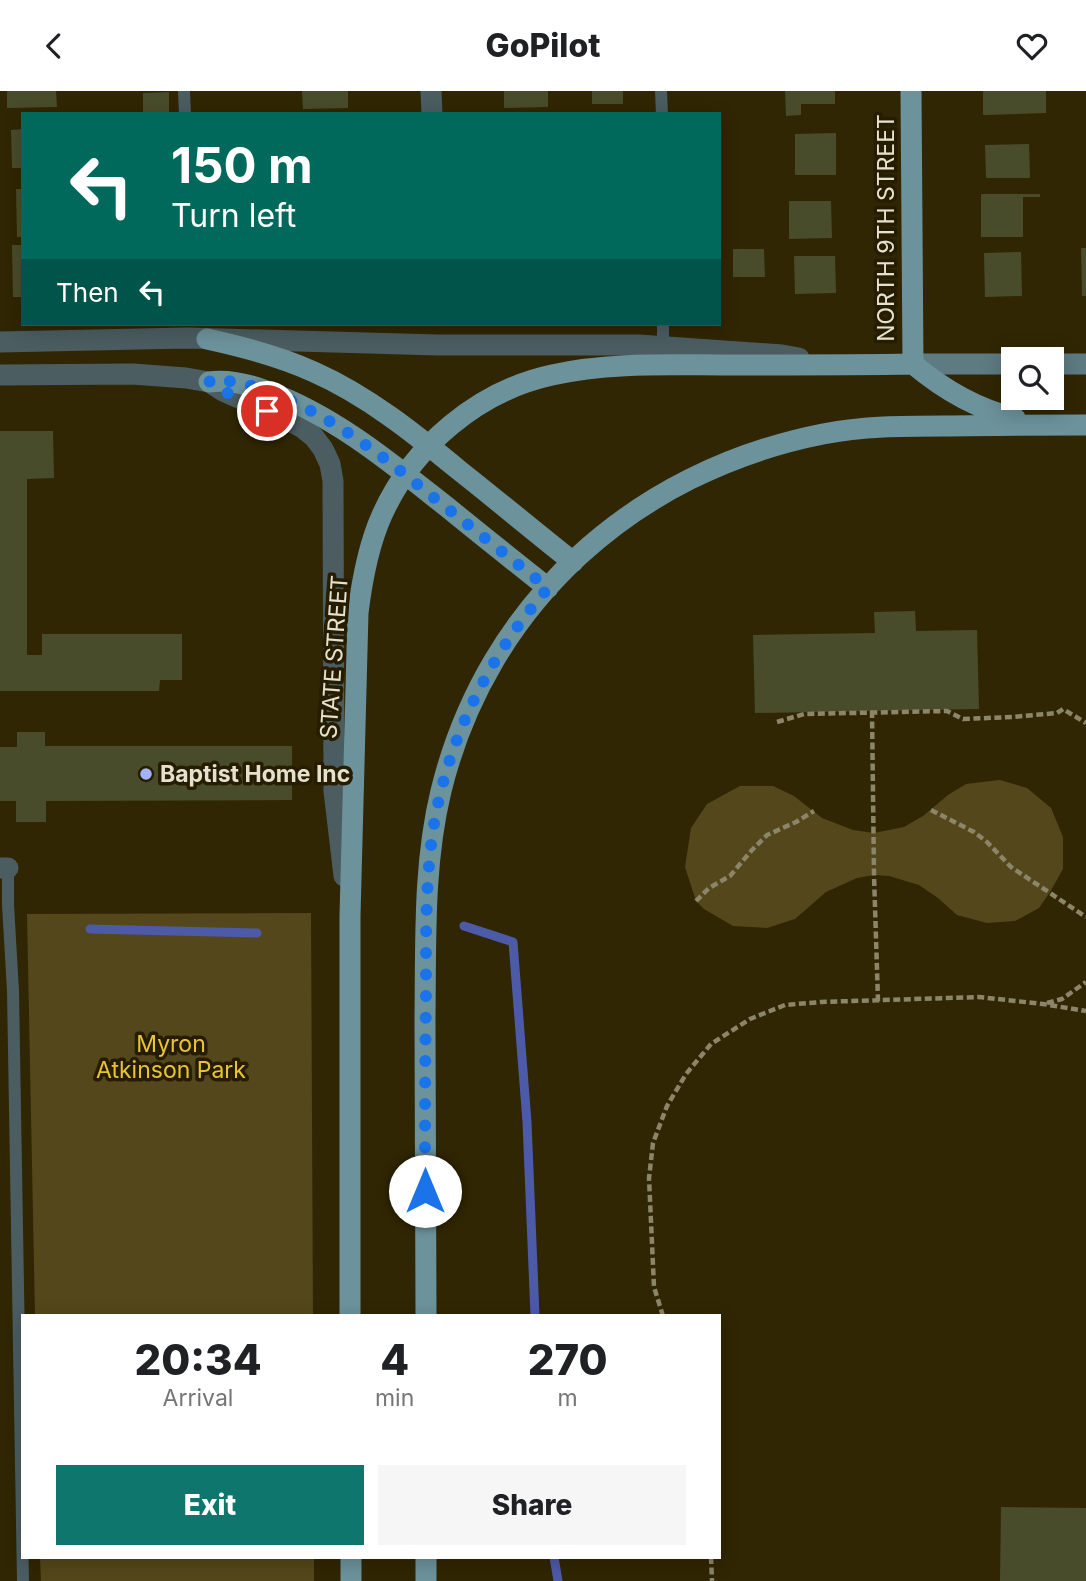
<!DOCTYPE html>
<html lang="en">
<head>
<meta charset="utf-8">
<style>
	:root { --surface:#fff; --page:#f6f6f6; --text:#202124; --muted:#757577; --accent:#0f766e }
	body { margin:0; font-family:Inter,sans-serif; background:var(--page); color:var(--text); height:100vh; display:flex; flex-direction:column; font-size:26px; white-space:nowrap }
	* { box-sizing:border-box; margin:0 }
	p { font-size:23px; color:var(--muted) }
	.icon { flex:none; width:38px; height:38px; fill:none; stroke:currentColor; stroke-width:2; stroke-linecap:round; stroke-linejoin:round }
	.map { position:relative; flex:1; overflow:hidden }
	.side { position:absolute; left:21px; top:1223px; width:700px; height:245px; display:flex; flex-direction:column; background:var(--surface); border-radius:0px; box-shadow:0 4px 18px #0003 }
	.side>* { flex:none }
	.banner { position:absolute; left:21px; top:21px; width:700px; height:214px; border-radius:0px; box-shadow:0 4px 18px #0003; background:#00695c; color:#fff; overflow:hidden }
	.controls { position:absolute; left:1001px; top:256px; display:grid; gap:14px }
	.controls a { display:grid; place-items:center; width:63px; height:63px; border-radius:0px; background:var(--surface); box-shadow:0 4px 18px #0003; font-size:35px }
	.pin { position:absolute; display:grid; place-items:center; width:60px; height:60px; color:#fff; margin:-30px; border:4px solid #fff; border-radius:50%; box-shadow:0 2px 7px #0007 }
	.me { position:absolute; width:77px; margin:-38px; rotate:0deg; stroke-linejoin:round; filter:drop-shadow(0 0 5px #0008) }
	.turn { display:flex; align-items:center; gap:24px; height:147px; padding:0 35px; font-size:32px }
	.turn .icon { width:91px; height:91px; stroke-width:2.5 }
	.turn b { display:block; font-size:49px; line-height:60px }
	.then { display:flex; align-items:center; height:66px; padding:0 35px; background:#0003; gap:14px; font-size:26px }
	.eta { display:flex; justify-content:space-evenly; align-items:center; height:119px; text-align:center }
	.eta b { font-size:42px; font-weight:800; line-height:49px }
	.button { display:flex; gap:14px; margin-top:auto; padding:14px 35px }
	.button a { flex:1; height:80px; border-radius:0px; background:var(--accent); color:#fff; font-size:28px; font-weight:800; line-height:80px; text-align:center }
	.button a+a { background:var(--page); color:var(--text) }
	header { display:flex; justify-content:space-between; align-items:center; height:91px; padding:0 35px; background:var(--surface); font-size:32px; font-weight:800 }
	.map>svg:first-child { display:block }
	.green { fill:#54471b }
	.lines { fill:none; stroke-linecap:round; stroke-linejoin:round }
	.stream { stroke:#4d5aa8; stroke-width:9 }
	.building { fill:#494c2b }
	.path { stroke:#8c856a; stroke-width:4.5; stroke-dasharray:7 3.5; stroke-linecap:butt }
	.lane { stroke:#4b5d61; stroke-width:12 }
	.street { stroke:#4b5d61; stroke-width:21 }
	.secondary { stroke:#5e7b82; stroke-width:21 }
	.primary { stroke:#6c929b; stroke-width:21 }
	.route { stroke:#1a73e8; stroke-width:12; stroke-dasharray:0 21.6 }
	.poi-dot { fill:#a2b2fd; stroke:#261d00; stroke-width:2.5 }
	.labels { text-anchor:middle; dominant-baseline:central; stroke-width:7; stroke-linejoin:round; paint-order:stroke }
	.street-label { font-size:23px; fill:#e6e1ce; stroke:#261d00 }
	.poi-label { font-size:23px; font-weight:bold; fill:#e6e1ce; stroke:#261d00; text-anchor:start }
	.park-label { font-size:23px; fill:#e8c434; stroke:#261d00 }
</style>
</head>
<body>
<header><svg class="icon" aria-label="back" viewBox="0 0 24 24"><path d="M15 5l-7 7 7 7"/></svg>GoPilot<svg class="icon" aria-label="heart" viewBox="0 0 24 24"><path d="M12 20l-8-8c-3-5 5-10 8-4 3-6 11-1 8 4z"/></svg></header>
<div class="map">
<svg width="1086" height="1490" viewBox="0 0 1086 1490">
	<rect width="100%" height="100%" fill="#302603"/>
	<path class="green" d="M1000 689 1027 697 1051 717 1063 746V778L1050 801 1039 817 1015 830 987 832 957 824 938 807 919 794 889 785 874 784 857 787 826 801 795 828 767 837 733 835 704 818 696 810 685 776 691 737 707 713 740 695H773L794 705 822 727 853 739 874 742 904 736 923 725 948 704 966 693Z
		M311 822 313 1225H35L27 823Z
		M40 1467H314V1490H41Z"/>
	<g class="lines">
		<path class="stream" d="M464 835 513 851 527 1031 535 1225
			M90 838 257 842
			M554 1466 558 1490"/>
	</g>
	<path class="building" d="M7 0H56L57 16 7 17Z
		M302 0H348V17L303 18Z
		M504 0H548V16L504 17Z
		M592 0H623V13H592Z
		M785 0H835V13H801V24L786 25Z
		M983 0H1046V22L983 24Z
		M169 1V23H143V2Z
		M23 38V77H12L11 39Z
		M836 42V84H795V43Z
		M1029 53 1030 87H986L985 54Z
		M16 98H23V146H17Z
		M981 103H1040V106H1023V146H981Z
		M789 110H831L832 147 789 148Z
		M12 154H23V206H13Z
		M1081 157H1086V205H1082Z
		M733 158H764L765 186H733Z
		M1021 161 1022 205 985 206 984 162Z
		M794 165H835L836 202 795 203Z
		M0 340H53L54 387 27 388V564H42V543H182V589H160L159 600H0Z
		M915 520 916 540 977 539 979 618 755 622 753 544 875 542 874 521Z
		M17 641H45V655H292V709L46 710V731H16V710H0V656H17Z
		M1001 1416 1086 1417V1490H1000Z"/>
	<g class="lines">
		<path class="path" d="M872 620 874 784 878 910
			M777 631 804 623 947 620 963 628 1012 626 1057 622 1063 618 1086 632
			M931 719 974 741 987 751 1011 776 1086 826
			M696 810 709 797 730 785 752 759 767 744 796 731 814 720
			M1047 912 1062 908 1086 891
			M663 1225 654 1196 649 1087 653 1052 667 1015 686 983 711 953 750 928 785 914 821 911 979 906 1043 913 1086 920
			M711 1466 712 1490"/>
		<path class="lane" d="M184 0 185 23
			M661 0 662 23
			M663 233V260
			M8 777V814L13 900 23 1490"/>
		<path class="street" d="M431 0 432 23
			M0 251 187 247 438 254H639L782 264 799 267
			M0 284 133 283 186 287 209 291 223 300 288 329 303 337 314 346 323 358 330 373 333 390 334 700 344 785
			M0 777H8"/>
		<path class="secondary" d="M913 273H1013
			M1052 273H1086"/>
		<path class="primary" d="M911 0 913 273
			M207 248C244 256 279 265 314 281 368 305 415 343 460 380 498 410 535 441 573 471
			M913 273C944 299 976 318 1015 327
			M209 291C229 288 248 293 267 300 335 325 391 372 447 416 480 443 514 470 548 497
			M350 1225V825L358 522C362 489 368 455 382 424 413 355 478 300 552 284 609 271 669 274 727 274 789 274 851 274 913 273
			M426 1225C425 1126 425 1027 425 928 426 852 423 774 441 700 487 512 635 380 823 343 863 335 904 335 944 335 992 334 1039 334 1086 334
			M351 1466V1490
			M426 1466V1490"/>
	</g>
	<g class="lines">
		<path class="route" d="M267 320 223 300 209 290C229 288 248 293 267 300 332 324 385 367 438 410 475 439 511 468 548 497 490 564 449 645 434 733 425 789 426 846 426 903 425 969 425 1034 425 1100"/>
	</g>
	<circle class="poi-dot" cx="146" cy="683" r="7"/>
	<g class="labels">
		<g class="street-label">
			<text transform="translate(886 137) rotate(-90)">NORTH 9TH STREET</text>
			<text transform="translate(334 566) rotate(-86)">STATE STREET</text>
		</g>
		<g class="poi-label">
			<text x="160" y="683">Baptist Home Inc</text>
		</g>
		<g class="park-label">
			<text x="171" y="953">Myron<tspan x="171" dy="26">Atkinson Park</tspan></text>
		</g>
	</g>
</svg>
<div class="controls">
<a><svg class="icon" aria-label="search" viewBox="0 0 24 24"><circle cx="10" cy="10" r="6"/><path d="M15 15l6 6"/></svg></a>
</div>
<div class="pin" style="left:267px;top:320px;background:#d93025"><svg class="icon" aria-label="arrive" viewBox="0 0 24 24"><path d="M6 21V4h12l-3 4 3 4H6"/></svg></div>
<svg class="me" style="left:425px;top:1100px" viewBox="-20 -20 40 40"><circle r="19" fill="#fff"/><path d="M0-13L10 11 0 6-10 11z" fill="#1a73e8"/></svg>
<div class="banner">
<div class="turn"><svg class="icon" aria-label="left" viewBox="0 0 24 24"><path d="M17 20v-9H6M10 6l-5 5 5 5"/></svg><div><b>150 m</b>Turn left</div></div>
<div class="then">Then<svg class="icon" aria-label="left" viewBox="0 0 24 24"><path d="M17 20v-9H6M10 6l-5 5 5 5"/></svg></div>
</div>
<section class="side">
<div class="eta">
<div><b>20:34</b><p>Arrival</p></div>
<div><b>4</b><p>min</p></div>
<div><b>270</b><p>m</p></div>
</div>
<div class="button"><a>Exit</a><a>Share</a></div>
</section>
</div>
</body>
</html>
